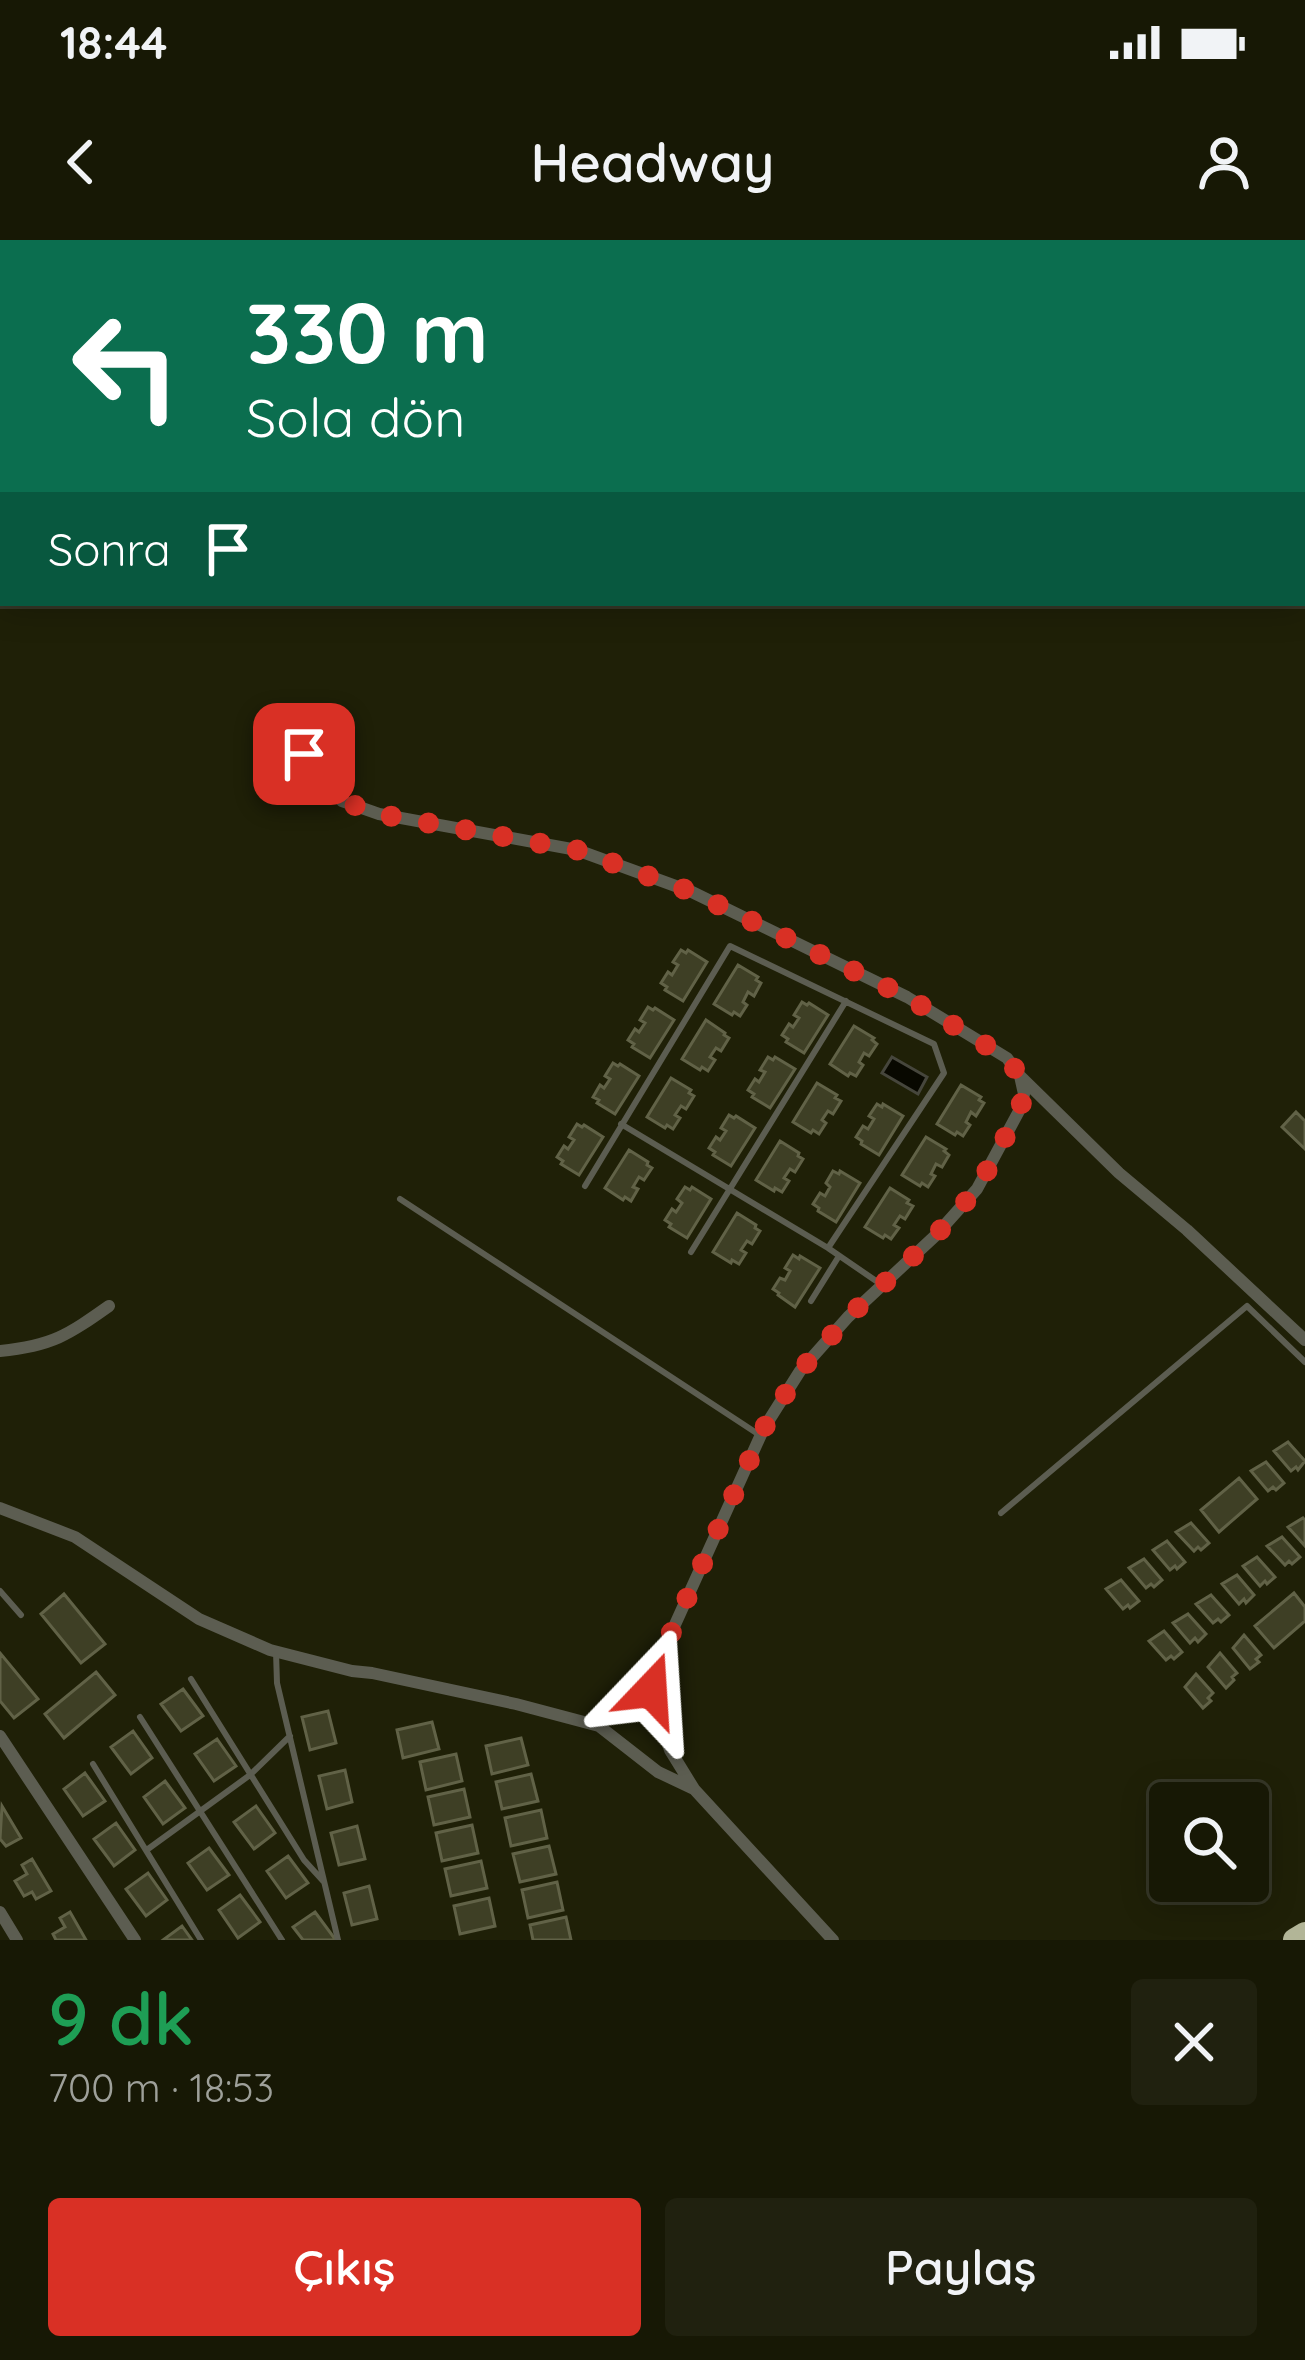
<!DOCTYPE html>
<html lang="tr">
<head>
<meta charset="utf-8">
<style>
	:root { --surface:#171805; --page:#20210f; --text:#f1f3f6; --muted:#9ea09a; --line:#363727; --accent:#d93025 }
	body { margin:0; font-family:Quicksand,sans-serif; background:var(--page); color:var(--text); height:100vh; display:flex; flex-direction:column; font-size:45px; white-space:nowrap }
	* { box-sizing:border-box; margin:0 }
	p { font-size:39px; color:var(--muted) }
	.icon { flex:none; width:66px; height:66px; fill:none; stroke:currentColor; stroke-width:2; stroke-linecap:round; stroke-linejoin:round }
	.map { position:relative; height:1700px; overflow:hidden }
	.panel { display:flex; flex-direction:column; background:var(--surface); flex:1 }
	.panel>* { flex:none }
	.banner { position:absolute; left:0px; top:0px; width:1305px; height:366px; box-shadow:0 6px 30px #0003,0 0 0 3px var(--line); background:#0b6e4f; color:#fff; overflow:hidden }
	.buttons { position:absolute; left:1149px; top:1542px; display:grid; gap:24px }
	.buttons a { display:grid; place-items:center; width:120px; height:120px; border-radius:12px; background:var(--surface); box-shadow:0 6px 30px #0003,0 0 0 3px var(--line); font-size:60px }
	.pin { position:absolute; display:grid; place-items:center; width:102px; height:102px; color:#fff; margin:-51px; border-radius:24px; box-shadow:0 6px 18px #0006 }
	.me { position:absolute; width:132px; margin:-66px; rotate:20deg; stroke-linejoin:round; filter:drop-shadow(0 0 9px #0008) }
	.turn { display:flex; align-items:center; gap:42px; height:252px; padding:0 48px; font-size:54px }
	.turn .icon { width:156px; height:156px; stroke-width:2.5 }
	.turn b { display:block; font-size:84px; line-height:102px }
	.then { display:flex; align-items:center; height:114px; padding:0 48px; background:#0003; gap:24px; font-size:45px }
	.round { display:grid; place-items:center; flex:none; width:126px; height:126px; border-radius:12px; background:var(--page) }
	.headline { display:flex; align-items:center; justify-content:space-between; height:204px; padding:0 48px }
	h1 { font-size:72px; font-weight:600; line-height:90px; color:#1e9e55 }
	.button { display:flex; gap:24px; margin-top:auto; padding:24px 48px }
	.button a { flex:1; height:138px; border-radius:12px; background:var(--accent); color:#fff; font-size:48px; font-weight:600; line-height:138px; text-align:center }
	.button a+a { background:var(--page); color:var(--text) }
	.status { display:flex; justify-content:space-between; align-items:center; height:84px; padding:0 60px; background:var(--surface); direction:ltr }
	.status svg { height:33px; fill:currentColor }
	header { display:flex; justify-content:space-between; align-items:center; height:156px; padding:0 48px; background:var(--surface); font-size:54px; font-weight:600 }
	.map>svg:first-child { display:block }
	.water { fill:#080800; stroke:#46463c; stroke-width:3 }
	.building { fill:#3e3f25; stroke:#616247; stroke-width:3 }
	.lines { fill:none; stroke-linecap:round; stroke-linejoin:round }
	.lane { stroke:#5c5d51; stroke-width:6 }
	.street { stroke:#5c5d51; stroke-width:12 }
	.highway { stroke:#b2b597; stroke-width:24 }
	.route { stroke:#d93025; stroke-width:21; stroke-dasharray:0 37.8 }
</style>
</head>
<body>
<div class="status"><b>18:44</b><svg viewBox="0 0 49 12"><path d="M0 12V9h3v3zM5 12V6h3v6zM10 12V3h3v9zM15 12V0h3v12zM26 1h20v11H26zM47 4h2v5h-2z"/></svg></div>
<header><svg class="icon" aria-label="back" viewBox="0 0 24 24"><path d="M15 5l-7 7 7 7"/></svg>Headway<svg class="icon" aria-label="person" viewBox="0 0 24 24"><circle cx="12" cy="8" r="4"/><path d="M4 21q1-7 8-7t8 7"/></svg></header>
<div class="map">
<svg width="1305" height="1700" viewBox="0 0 1305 1700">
	<rect width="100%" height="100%" fill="#1f2007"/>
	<path class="water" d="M892 817 927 837 918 854 882 833Z"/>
	<path class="building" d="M681 710 686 713 688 710 707 722 683 761 665 750 667 747 661 743 668 732 672 735 678 725 673 722Z
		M738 725 758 737 756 740 761 743 754 756 748 752 743 762 747 765 740 776 734 772 732 775 714 764Z
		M802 762 807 765 809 763 828 775 804 813 786 802 788 799 782 795 789 784 793 787 799 778 794 775Z
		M648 767 653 770 655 768 674 780 650 818 632 807 634 804 628 800 635 789 639 792 645 783 640 780Z
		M706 780 725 793 724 795 729 798 721 811 716 808 710 817 715 820 708 831 702 827 700 830 682 819Z
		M854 786 874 798 872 800 877 804 869 816 864 813 859 822 863 825 856 836 850 833 848 836 830 824Z
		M768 817 773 820 775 817 795 829 770 868 752 857 754 854 748 850 755 839 759 842 765 832 760 830Z
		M613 823 618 826 620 824 639 836 615 874 597 863 599 860 593 857 600 845 604 848 610 839 605 836Z
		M671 838 691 850 689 853 694 856 686 869 681 866 675 875 680 878 673 889 667 885 665 888 647 877Z
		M817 843 837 855 835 858 841 861 833 874 828 871 822 880 826 883 819 894 813 890 811 893 793 882Z
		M961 845 981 857 979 860 984 863 976 876 971 872 966 882 970 885 963 896 957 892 955 895 937 884Z
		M877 864 882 867 883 864 903 876 879 915 861 904 862 901 856 897 863 886 868 889 874 879 869 876Z
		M1296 872 1305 881V909L1282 887Z
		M729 875 734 878 736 876 755 888 731 926 713 915 715 912 709 908 716 897 720 900 726 891 721 888Z
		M577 884 582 887 584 885 603 897 579 935 561 924 563 921 557 917 564 906 568 909 574 900 569 897Z
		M926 897 946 909 944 911 949 915 942 927 936 924 931 934 935 936 928 947 922 943 920 946 902 935Z
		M780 901 799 913 798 916 803 919 795 932 790 929 784 938 789 941 782 952 775 948 774 951 756 940Z
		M629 910 648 922 647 925 652 928 644 940 639 937 633 947 638 949 631 961 625 957 623 960 605 948Z
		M833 931 839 934 840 931 860 943 836 982 818 971 819 968 813 964 820 953 825 956 830 947 826 943Z
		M685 947 690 950 692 947 711 959 687 998 669 987 671 984 665 980 672 969 676 972 682 963 677 959Z
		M890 948 909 960 907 963 913 966 905 979 900 976 894 985 899 988 891 999 885 995 883 998 865 987Z
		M737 973 756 985 755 988 760 991 752 1004 747 1001 741 1010 746 1013 739 1024 732 1020 731 1023 713 1012Z
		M793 1015 799 1019 800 1016 820 1028 795 1067 778 1055 779 1053 773 1049 780 1038 785 1040 790 1031 785 1028Z
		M1288 1202 1305 1221 1298 1230 1296 1227 1291 1231 1274 1211Z
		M1266 1222 1284 1243 1276 1250 1273 1247 1268 1251 1251 1231Z
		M1239 1238 1257 1259 1219 1292 1201 1270Z
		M1303 1278 1305 1280V1306L1288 1287Z
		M1191 1283 1209 1303 1201 1310 1198 1307 1194 1311 1176 1292Z
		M1282 1297 1300 1317 1292 1324 1289 1321 1285 1325 1267 1306Z
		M1167 1301 1185 1322 1177 1329 1175 1326 1170 1330 1153 1310Z
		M1257 1317 1275 1337 1267 1344 1265 1341 1260 1346 1243 1326Z
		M1144 1319 1162 1340 1154 1347 1151 1344 1146 1348 1129 1328Z
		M1237 1335 1254 1355 1246 1363 1244 1359 1239 1364 1222 1344Z
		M1121 1340 1139 1361 1130 1368 1128 1365 1123 1369 1106 1349Z
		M1294 1353 1305 1367V1381L1274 1408 1255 1386Z
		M64 1354 105 1404 81 1423 41 1374Z
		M1211 1355 1229 1375 1221 1382 1218 1379 1213 1383 1196 1364Z
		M1188 1374 1206 1394 1198 1402 1195 1398 1190 1403 1173 1383Z
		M1164 1391 1182 1412 1174 1419 1171 1416 1166 1420 1149 1401Z
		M1244 1395 1261 1415 1256 1419 1259 1422 1250 1429 1233 1408Z
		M0 1413 38 1459 14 1478 0 1461Z
		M1220 1413 1237 1433 1232 1437 1234 1440 1226 1448 1208 1427Z
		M96 1432 115 1455 64 1498 45 1474Z
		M1196 1434 1213 1453 1208 1458 1211 1461 1203 1468 1185 1447Z
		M183 1449 203 1476 181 1491 161 1464Z
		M328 1471 336 1503 310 1510 302 1477Z
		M432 1482 439 1509 403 1518 397 1490Z
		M133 1491 152 1518 131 1534 111 1507Z
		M521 1498 528 1525 492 1534 486 1506Z
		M217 1499 236 1526 214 1541 195 1514Z
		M456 1514 462 1541 426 1550 420 1522Z
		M345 1530 352 1562 327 1569 319 1536Z
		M85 1533 105 1561 83 1576 64 1549Z
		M531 1534 538 1561 502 1569 496 1542Z
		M165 1541 185 1568 163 1584 144 1557Z
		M464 1549 470 1577 434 1585 428 1557Z
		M2 1566 21 1598 6 1606 0 1599Z
		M256 1566 275 1593 254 1609 234 1582Z
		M541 1570 547 1598 511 1606 505 1578Z
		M116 1583 135 1610 114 1626 94 1599Z
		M472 1585 478 1613 442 1621 436 1593Z
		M357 1586 365 1619 339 1625 331 1593Z
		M549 1606 556 1634 520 1642 513 1614Z
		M209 1608 229 1635 207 1650 188 1623Z
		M288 1616 308 1643 286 1658 267 1631Z
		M32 1619 51 1651 36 1659 32 1652 24 1656 15 1641 27 1634 22 1625Z
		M481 1621 487 1648 451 1656 445 1629Z
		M148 1633 167 1660 146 1676 126 1649Z
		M557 1642 563 1670 528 1678 522 1650Z
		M369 1646 377 1679 352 1685 344 1653Z
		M240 1655 260 1682 238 1698 219 1670Z
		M489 1658 495 1686 460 1694 454 1666Z
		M70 1672 86 1700H56L53 1694 65 1687 60 1678Z
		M315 1672 335 1699 333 1700H303L293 1687Z
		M566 1677 571 1700H533L530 1685Z
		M182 1686 192 1700H163Z"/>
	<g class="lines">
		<path class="lane" d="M621 884 828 1008 882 1045
			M585 946 730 706 934 804 944 833 828 1008
			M400 959 758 1194
			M691 1012 846 761
			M811 1061 839 1016
			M1001 1273 1247 1066 1305 1122
			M0 1351 21 1375
			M276 1412 277 1443 338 1700
			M191 1439 304 1620 324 1642
			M140 1477 282 1700
			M93 1524 201 1700
			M148 1609 250 1535 290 1496"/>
		<path class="street" d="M1263 0 1265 3
			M1302 63 1305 67
			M305 514 314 536 342 561 379 574 577 610 692 652 907 757 1007 818 1020 836 1024 854 1019 871 977 949 935 996 848 1077 800 1131 764 1188 659 1420 651 1450 657 1475 670 1510 694 1549
			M1020 836 1119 933 1187 990 1305 1100
			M0 1111C52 1106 68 1095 109 1066
			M0 1268 75 1297 199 1379 270 1410 352 1431 372 1433 516 1464 599 1486 658 1532 694 1549 833 1700
			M0 1496 135 1700
			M0 1672 17 1700"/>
		<path class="highway" d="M1295 1700 1305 1694"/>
	</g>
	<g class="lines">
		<path class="route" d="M304 514 314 536 342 561 379 574 577 610 692 652 907 757 1007 818 1020 836 1024 854 1019 872 977 949 935 996 848 1077 800 1131 764 1188 659 1420 651 1450"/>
	</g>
</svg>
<div class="buttons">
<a><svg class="icon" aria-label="search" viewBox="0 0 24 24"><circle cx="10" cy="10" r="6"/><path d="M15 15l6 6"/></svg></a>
</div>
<div class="pin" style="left:304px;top:514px;background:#d93025"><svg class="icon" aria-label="arrive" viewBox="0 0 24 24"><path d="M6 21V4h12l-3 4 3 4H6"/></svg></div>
<svg class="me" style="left:651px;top:1450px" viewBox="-20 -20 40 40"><path d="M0-17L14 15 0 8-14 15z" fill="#d93025" stroke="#fff" stroke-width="4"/></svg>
<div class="banner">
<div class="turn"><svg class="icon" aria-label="left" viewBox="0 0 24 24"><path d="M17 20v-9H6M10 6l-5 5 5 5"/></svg><div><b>330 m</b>Sola dön</div></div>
<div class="then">Sonra<svg class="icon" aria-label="arrive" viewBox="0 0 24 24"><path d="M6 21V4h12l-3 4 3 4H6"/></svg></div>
</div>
</div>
<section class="panel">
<div class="headline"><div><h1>9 dk</h1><p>700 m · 18:53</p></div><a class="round"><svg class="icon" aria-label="close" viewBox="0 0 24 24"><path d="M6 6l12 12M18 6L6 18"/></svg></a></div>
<div class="button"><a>Çıkış</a><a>Paylaş</a></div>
</section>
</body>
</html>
